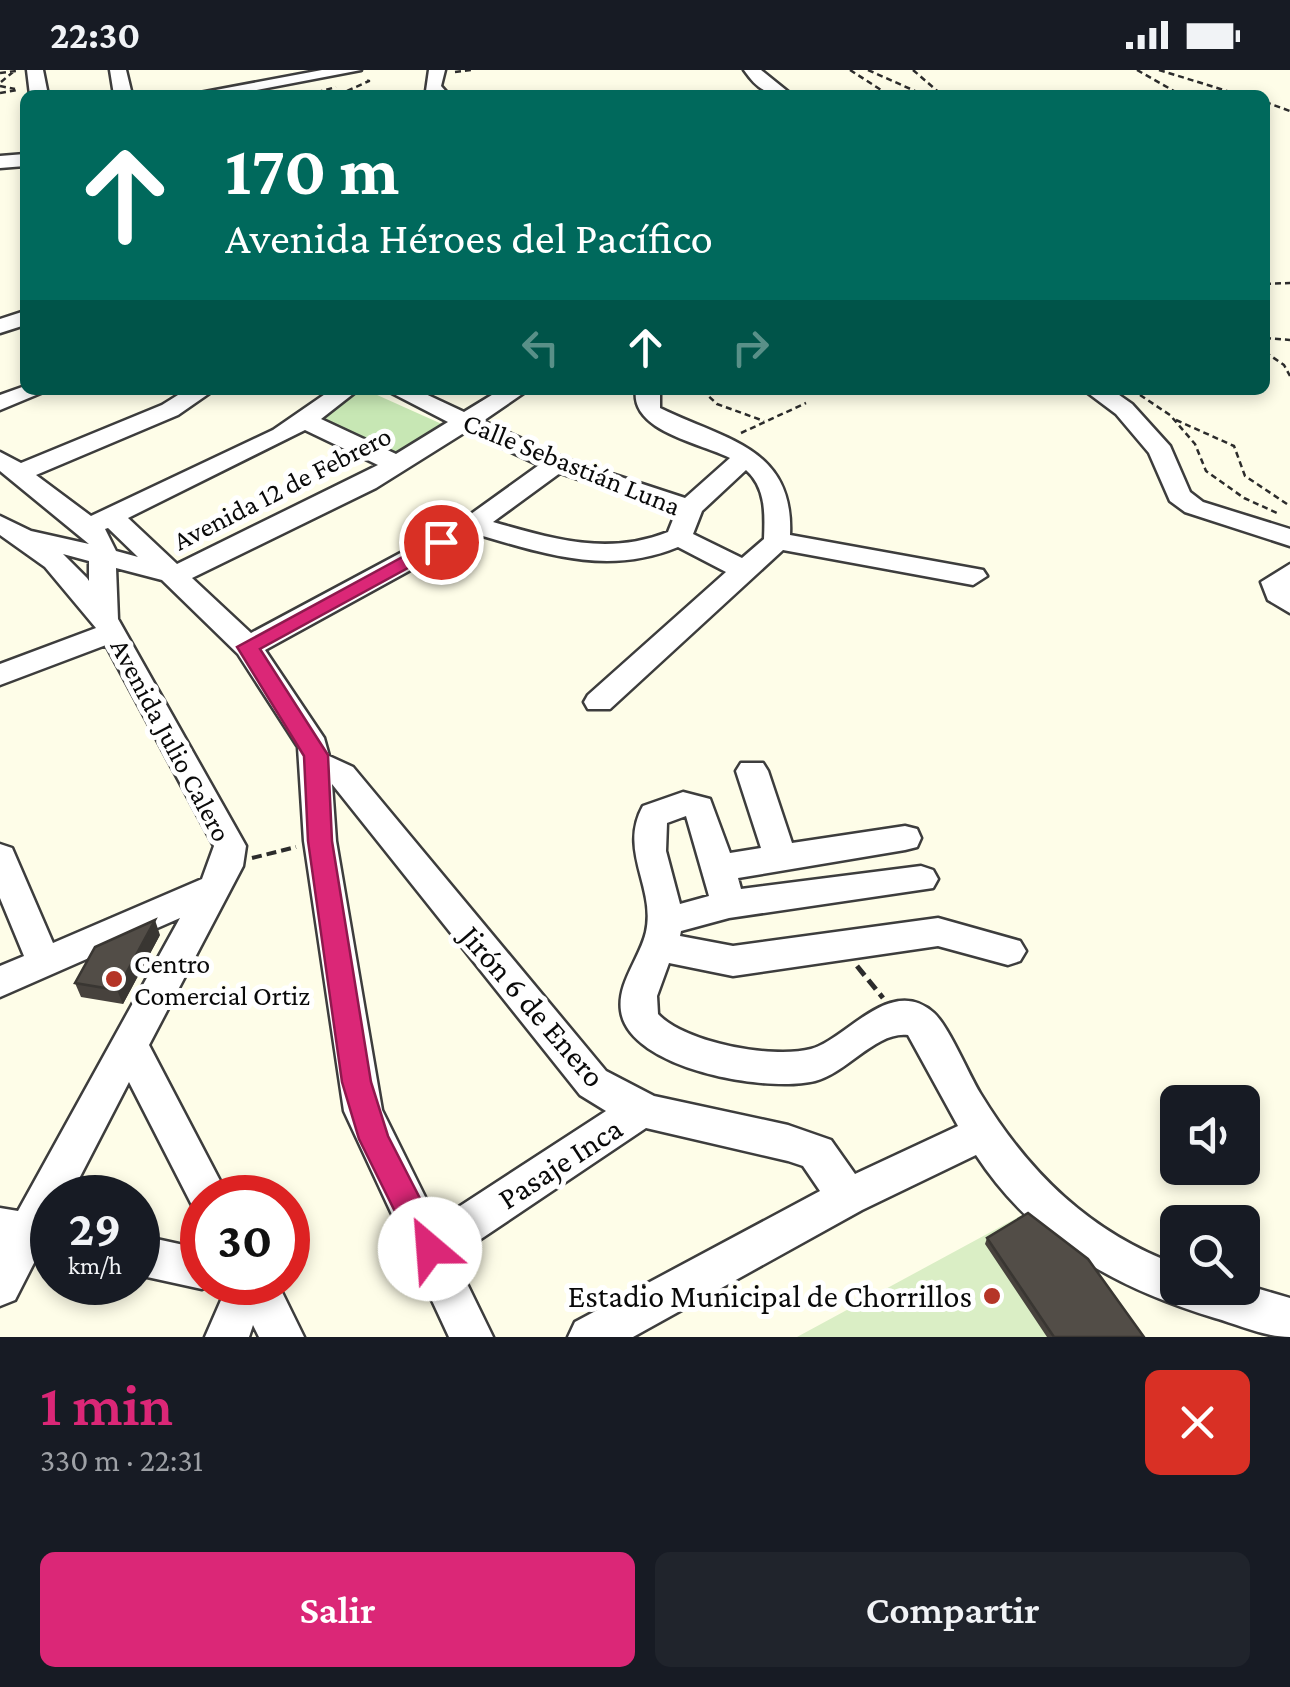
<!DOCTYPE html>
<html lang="es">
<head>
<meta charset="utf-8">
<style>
	:root { --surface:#171b24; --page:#20242c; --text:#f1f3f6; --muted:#9ea1a6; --accent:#db2777 }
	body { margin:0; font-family:"Crimson Pro",serif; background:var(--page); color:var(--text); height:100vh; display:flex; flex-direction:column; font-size:38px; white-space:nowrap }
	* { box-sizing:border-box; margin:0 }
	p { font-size:32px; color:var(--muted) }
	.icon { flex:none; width:55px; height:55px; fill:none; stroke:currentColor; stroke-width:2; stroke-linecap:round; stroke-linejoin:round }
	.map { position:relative; height:1267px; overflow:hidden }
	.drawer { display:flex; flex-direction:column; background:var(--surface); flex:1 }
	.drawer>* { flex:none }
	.top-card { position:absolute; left:20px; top:20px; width:1250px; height:305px; border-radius:15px; box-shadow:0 5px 15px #0003; background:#00695c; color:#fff; overflow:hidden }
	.fabs { position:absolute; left:1160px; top:1015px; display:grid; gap:20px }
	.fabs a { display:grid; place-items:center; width:100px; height:100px; border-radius:15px; background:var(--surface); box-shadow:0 5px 15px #0003; font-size:50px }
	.speed { position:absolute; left:30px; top:1105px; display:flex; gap:20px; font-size:50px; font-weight:700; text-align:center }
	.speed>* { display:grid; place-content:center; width:130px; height:130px; border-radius:50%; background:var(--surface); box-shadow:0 5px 15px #0003; line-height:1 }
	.speed small { font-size:25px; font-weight:400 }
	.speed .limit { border:15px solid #d22; background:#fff; color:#111 }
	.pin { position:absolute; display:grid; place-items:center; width:85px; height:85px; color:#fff; margin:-42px; border:5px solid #fff; border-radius:50%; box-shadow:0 2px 10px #0007 }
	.me { position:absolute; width:110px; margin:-55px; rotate:333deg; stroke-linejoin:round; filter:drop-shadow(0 0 8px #0008) }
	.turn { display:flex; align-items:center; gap:35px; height:210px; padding:0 40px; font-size:45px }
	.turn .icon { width:130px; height:130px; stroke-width:2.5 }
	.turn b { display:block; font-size:70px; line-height:85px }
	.lanes { display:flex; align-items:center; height:95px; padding:0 40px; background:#0003; justify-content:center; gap:50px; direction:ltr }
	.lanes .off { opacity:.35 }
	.round { display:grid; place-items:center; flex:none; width:105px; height:105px; border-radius:15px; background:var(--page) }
	.head { display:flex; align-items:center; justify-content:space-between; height:170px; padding:0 40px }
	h1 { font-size:60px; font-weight:600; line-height:75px; color:var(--accent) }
	.cta { display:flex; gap:20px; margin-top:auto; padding:20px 40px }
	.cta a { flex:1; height:115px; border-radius:15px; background:var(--accent); color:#fff; font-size:40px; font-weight:600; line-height:115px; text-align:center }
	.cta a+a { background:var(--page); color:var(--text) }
	.status { display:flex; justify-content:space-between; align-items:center; height:70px; padding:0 50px; background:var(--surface); direction:ltr }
	.status svg { height:28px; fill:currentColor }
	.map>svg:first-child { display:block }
	.green { fill:#c7e7b4 }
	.pitch { fill:#daeec5 }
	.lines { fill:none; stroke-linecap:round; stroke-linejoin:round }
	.minor-casing { stroke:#3d3d3d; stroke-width:5 }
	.path-far2 { stroke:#2c2c2c; stroke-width:2.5; stroke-dasharray:6 4; stroke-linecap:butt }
	.path-far1 { stroke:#2c2c2c; stroke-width:4; stroke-dasharray:10 5; stroke-linecap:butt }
	.path { stroke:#2c2c2c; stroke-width:5; stroke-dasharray:12 6; stroke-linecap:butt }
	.minor { fill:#fff; fill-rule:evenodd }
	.wall { fill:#47423d }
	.shaded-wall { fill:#393632 }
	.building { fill:#524d47; stroke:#393632; stroke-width:2.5 }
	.route { fill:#db2777; stroke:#8e194d; stroke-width:2.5 }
	.poi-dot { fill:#b53527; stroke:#fff; stroke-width:4 }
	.labels { text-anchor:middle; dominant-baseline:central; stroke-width:10; stroke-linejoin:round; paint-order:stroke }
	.street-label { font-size:28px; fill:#0a0a0a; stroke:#fff }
	.poi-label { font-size:28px; fill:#0a0a0a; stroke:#fff; text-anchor:start }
	.near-street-label { font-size:32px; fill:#0a0a0a; stroke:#fff }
	.near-poi-label { font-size:32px; fill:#0a0a0a; stroke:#fff; text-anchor:end }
</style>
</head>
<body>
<div class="status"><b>22:30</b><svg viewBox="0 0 49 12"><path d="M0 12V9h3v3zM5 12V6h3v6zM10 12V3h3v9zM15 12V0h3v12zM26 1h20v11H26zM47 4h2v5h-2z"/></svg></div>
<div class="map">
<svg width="1290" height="1267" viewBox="0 0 1290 1267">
	<rect width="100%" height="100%" fill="#fefde8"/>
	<path class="green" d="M350 320H366L444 355 394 386 322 351Z"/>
	<path class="pitch" d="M1028 1136 1140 1267H797L1022 1145Z"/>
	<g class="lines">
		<defs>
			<path id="minor" d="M27 0H43L48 25H30Z
				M110 0H126L132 25H114Z
				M322 0H361L230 25H189Z
				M429 0H445L441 16 449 25 426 21Z
				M744 0H761L792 25C767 25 758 20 744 0Z
				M25 84V96L0 98V86Z
				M25 241V255L0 263V249Z
				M25 316V320H48L0 340V325Z
				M186 320H214L178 345 36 405 91 446 273 360 331 320H358L321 349 396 384 448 352 386 320H417L464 342 500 320H528L483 351 566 389 685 428 730 388C700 373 630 361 636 320H660V338C725 370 794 377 790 465L983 500 987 506 973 515 783 480 610 639H588L584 632 588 625 726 502 678 477C608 506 545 484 476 464L265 580 324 668 329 686 353 697 606 1001 654 1026 788 1055 831 1070 855 1104 958 1056 908 965C876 961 847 1003 815 1011 767 1023 629 999 621 941 617 913 640 888 646 862 656 817 618 781 643 736L683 722 710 729 730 783 761 778 736 701 741 693H763L768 701 792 773 905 756 917 759 921 768 917 777 905 780 738 808 741 819 921 796 933 800 938 809 933 818 729 848 681 861 680 866 733 876 938 848 1020 871 1026 881 1020 891 1008 895 938 876 733 906 669 893 657 926 658 944C685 973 773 989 811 979 847 969 891 904 934 943 949 957 968 1003 980 1023 1028 1102 1090 1163 1178 1195V1218L1242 1214 1290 1228V1267C1265 1267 1239 1255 1215 1248 1116 1218 1034 1173 976 1085L862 1140 633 1267H568L575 1252 820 1121 803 1096 788 1091 646 1058 454 1187 493 1267H449L344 1041 304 771 298 677 238 584 162 510 116 498 118 549 246 776 243 796 149 975 229 1128H202V1144L195 1141 129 1012 69 1128H52V1188L38 1185 15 1230 0 1236V1138L18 1141 180 848 0 927V896L24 886 0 828V774L12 778 53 873 202 809 214 776 106 575 0 615V594L96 558 45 497 0 465V446L31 461 89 474 0 401V382L21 393 162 335ZM305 360 378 395 177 494 128 448ZM467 361 539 395 464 449 251 563 192 508 376 418ZM746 400C766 418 765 443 764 469L742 488 693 464 702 441ZM560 403 676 442 668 462C607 486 554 469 493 452ZM108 458 138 487 116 481 105 459ZM63 484 89 491V511L87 508ZM332 714 580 1025 606 1041 437 1151 382 1040 336 771ZM686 746 709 826 680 834 666 781 667 753Z
				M1084 320H1112L1132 334 1170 376 1190 422 1203 432 1290 459V476L1185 442 1170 431 1149 383 1116 344Z
				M1290 494V543L1268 530 1261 512Z
				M138 1165 202 1179V1212L217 1213 202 1219 138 1205Z
				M229 1212H277L304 1267H259L253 1255 249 1267H205Z"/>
		</defs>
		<use href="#minor" class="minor-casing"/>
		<path class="path-far2" d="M850 0 889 25
			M868 0 924 25
			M913 0 942 25
			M1137 0 1181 25
			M1159 0 1240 25
			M455 2 472 0
			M0 3 17 1
			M1 12 13 2
			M0 16 15 19
			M0 23 18 20
			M307 25 336 17
			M338 25 369 11 365 10
			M1265 32 1290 41
			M1265 214 1290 213
			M1265 268 1290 270
			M1265 282 1284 295 1290 306
			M702 320 717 334 764 351
			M1140 325 1170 345 1195 374 1206 401 1244 428 1277 443
			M1176 350 1234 376 1245 406 1290 436
			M741 363 806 333"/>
		<path class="path-far1" d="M252 788 296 777"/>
		<path class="path" d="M857 896 883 928"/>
		<use href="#minor" class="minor"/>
	</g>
	<path class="wall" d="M160 865 123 934 81 927 75 913Z
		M987 1168 1144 1267H1047L985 1174Z"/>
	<path class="shaded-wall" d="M155 850 160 865 123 934 117 920Z"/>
	<path class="building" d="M155 850 117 920 75 913 95 877Z
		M1028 1143 1088 1189 1144 1267H1054L987 1168Z"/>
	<path class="route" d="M441 466 448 468V476L260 579 328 685 332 771 371 1012 388 1066 446 1179 441 1190 430 1194 419 1190 359 1069 342 1012 308 771 304 686 237 577Z"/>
	<g class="poi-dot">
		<circle cx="114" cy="909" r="10"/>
		<circle cx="992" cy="1226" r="10"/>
	</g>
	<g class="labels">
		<g class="street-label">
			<text transform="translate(572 394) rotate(22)">Calle Sebastián Luna</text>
			<text transform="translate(282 418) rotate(-27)">Avenida 12 de Febrero</text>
			<text transform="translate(171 670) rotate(62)">Avenida Julio Calero</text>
		</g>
		<g class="poi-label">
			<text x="134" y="893">Centro<tspan x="134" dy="32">Comercial Ortiz</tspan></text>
		</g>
		<g class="near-street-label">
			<text transform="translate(533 936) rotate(49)">Jirón 6 de Enero</text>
			<text transform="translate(560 1093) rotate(-33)">Pasaje Inca</text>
		</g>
		<g class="near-poi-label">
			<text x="972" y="1226">Estadio Municipal de Chorrillos</text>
		</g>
	</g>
</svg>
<div class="fabs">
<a><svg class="icon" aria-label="sound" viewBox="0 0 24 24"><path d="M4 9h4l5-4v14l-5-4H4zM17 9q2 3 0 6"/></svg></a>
<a><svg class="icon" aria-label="search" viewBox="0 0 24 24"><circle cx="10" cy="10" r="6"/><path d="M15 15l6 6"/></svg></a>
</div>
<div class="speed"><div>29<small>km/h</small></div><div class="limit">30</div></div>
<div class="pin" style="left:441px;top:472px;background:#d93025"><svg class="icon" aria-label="arrive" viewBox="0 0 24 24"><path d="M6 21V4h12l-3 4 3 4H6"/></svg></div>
<svg class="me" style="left:430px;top:1179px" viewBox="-20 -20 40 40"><circle r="19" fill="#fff"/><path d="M0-13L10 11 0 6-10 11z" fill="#db2777"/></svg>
<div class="top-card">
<div class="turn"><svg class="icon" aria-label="ahead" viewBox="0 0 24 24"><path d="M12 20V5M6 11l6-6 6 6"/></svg><div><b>170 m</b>Avenida Héroes del Pacífico</div></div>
<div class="lanes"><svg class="icon off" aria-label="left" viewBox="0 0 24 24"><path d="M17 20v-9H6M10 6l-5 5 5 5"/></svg><svg class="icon" aria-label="ahead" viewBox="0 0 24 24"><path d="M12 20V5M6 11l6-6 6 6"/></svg><svg class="icon off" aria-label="right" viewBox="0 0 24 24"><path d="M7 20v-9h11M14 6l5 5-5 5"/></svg></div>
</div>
</div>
<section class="drawer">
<div class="head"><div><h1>1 min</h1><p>330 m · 22:31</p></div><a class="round" style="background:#d93025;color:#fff"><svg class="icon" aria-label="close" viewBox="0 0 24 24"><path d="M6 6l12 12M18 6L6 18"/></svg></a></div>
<div class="cta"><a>Salir</a><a>Compartir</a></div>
</section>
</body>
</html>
